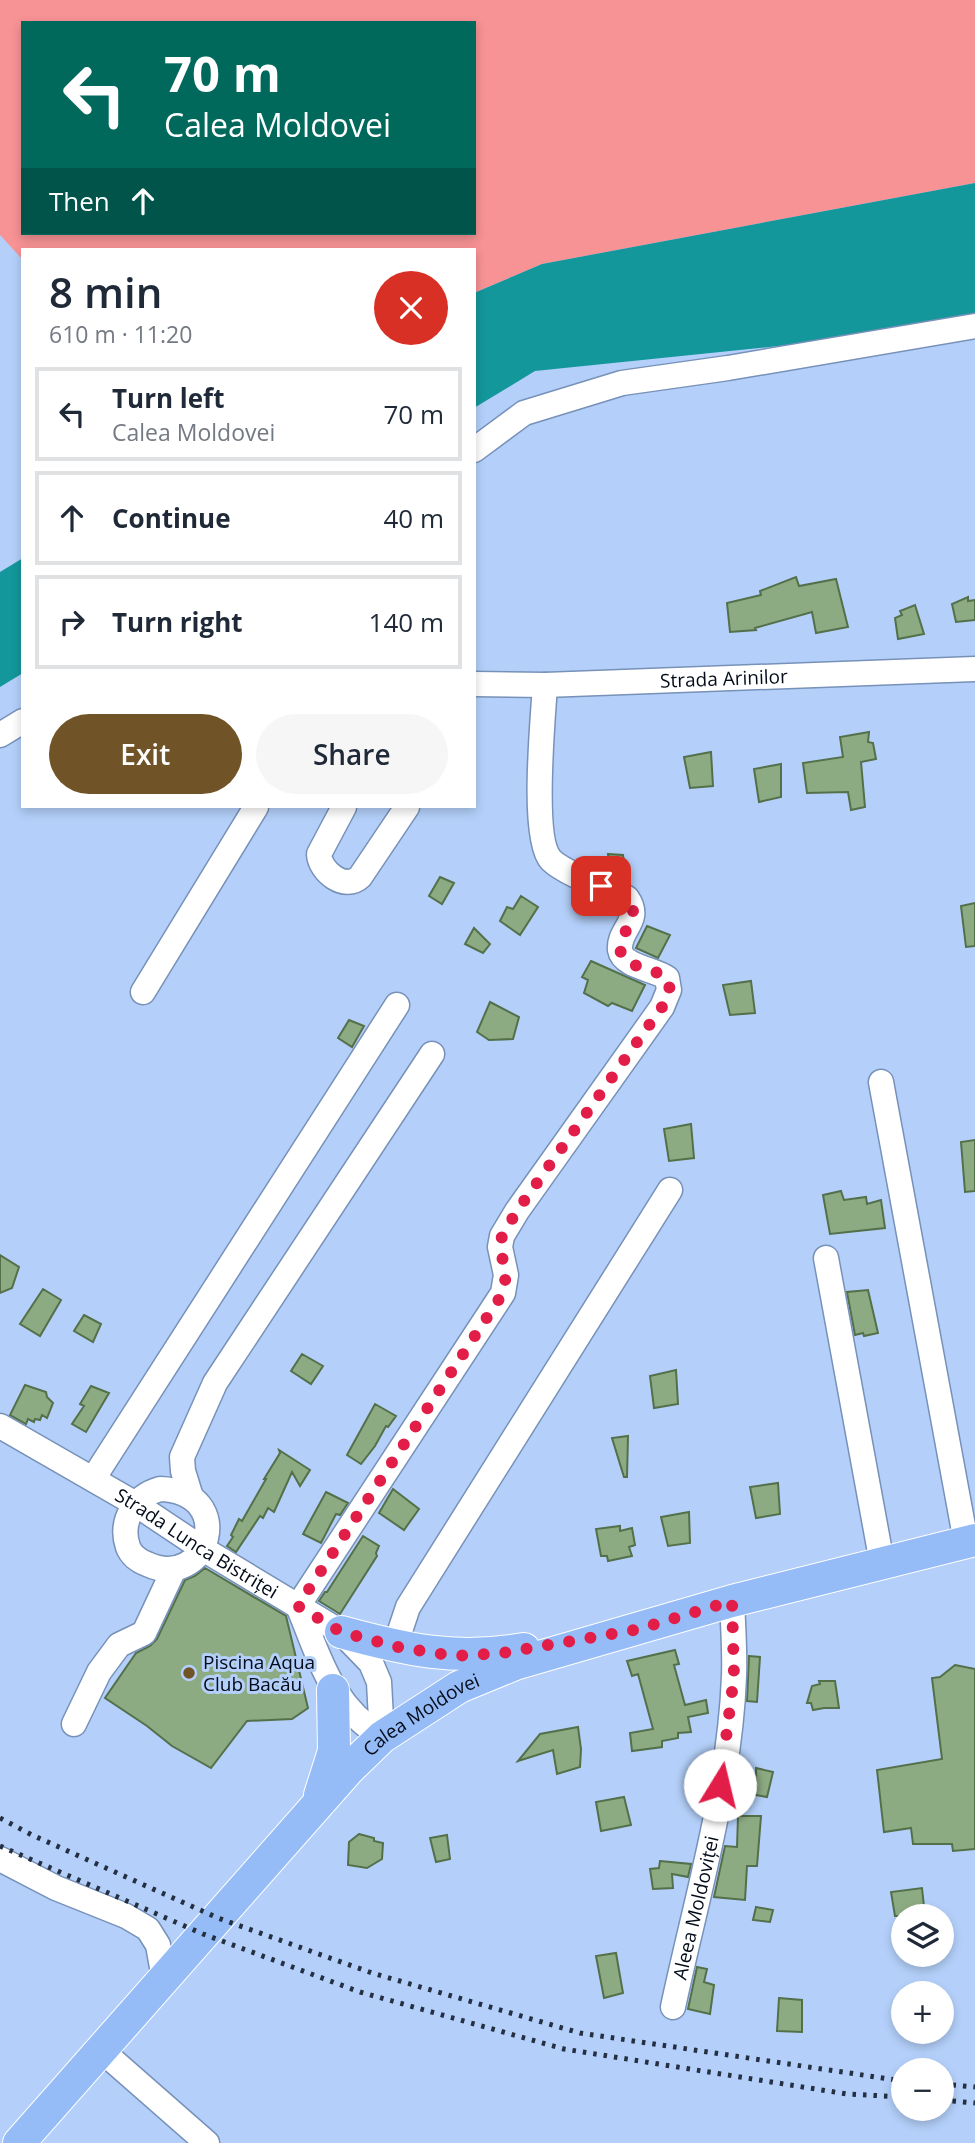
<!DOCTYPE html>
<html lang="en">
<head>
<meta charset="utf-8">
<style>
	:root { --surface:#fff; --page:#f6f6f7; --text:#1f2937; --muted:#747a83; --line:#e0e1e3; --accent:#705427 }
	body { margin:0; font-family:"Open Sans",sans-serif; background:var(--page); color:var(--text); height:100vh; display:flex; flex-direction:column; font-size:26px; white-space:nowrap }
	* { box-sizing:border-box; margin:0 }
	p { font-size:23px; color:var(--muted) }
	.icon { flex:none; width:38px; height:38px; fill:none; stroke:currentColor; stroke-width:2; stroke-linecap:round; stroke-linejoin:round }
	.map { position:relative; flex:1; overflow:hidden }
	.details { position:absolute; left:21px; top:248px; width:455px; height:560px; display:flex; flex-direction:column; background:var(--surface); border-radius:0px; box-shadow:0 4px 10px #0003 }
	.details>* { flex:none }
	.guide { position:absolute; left:21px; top:21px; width:455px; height:214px; border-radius:0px; box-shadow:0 4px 10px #0003; background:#00695c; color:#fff; overflow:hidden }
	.buttons { position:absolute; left:891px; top:1904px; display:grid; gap:14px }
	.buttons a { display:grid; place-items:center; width:63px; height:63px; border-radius:50%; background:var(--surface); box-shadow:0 4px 10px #0003; font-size:35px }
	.pin { position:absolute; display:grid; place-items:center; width:60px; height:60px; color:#fff; margin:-30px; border-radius:14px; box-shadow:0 4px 10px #0006 }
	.me { position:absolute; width:77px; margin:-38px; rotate:9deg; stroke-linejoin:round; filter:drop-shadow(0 0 5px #0008) }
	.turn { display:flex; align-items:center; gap:24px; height:147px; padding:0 28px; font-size:32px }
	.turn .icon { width:91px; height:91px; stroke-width:2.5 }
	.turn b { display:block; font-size:49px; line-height:60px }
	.then { display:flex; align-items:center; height:66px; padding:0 28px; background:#0003; gap:14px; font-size:26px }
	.round { display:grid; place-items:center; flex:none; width:74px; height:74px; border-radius:37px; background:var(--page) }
	.overview { display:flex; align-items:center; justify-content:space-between; height:119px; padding:0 28px }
	h1 { font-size:42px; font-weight:600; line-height:52px }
	.action { display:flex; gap:14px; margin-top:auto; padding:14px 28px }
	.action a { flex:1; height:80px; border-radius:42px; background:var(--accent); color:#fff; font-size:28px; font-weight:600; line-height:80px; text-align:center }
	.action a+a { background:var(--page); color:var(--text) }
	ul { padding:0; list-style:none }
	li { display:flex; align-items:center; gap:21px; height:94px; margin:0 14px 10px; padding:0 14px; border:4px solid var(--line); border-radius:0px }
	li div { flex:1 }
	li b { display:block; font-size:26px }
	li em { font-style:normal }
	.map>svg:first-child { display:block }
	.green { fill:#f79295; fill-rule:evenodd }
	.water { fill:#13979b }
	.building { fill:#8dab83; stroke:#53704a; stroke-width:2 }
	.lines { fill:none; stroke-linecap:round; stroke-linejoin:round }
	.minor-casing { stroke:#7791b8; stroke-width:27 }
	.major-casing { stroke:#fff; stroke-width:34 }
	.minor { stroke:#fff; stroke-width:24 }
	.major { stroke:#96bcf7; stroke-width:32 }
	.rail { stroke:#242f42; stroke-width:5; stroke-dasharray:3.5 7; stroke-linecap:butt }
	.route { stroke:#e11d48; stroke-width:12; stroke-dasharray:0 21.6 }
	.poi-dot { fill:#705427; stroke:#b4d0fa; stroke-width:2.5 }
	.labels { text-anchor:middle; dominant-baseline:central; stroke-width:6; stroke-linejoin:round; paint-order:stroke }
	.street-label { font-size:19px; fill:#040c1a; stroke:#b4d0fa }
	.poi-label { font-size:19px; fill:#040c1a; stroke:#b4d0fa; text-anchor:start }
</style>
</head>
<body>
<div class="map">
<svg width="975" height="2143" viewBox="0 0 975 2143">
	<rect width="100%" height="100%" fill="#b4d0fa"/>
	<path class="green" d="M0 0H975V183L542 264 474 293V250H23V260L0 235ZM23 23H474V233H23Z"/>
	<path class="water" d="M975 183V315L857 338 535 371 474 408V293L542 264Z
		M23 558V673L0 687V572Z"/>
	<path class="building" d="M796 577 799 586 836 579 848 627 816 633 812 612 755 628 756 630 730 632 727 603 761 595 760 591Z
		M968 597V601L975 600V620L956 622 952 604Z
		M915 605 924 634 898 639 895 618 902 615 900 611Z
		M869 732 868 742 873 743 876 759 861 762 865 807 851 810 848 792 807 793 803 763 843 757 840 737Z
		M711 752 713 786 690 788 684 757Z
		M781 764V797L759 802 754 769Z
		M608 854 623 855 626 875 616 877 611 875Z
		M440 877 454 883 442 904 429 896Z
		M521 896 538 907 520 935 500 921 507 907 513 909Z
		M975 903V946L966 947 961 906Z
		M647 926 670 935 658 958 636 948Z
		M474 928 490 944 483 953 465 944Z
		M591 961 645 985 632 1011 612 1003 608 1006 584 993 588 980 582 977Z
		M751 981 755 1013 730 1015 723 985Z
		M490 1002 519 1017 513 1039 489 1040 477 1032Z
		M349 1020 364 1026 352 1047 338 1038Z
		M691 1124 694 1158 669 1161 664 1129Z
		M975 1140V1191L965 1192 961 1142Z
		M841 1191 844 1200 866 1197 867 1204 881 1200 885 1228 830 1234 823 1195Z
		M0 1255 19 1267 12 1288 0 1293Z
		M43 1289 61 1300 40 1336 20 1324Z
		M868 1290 878 1333 864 1336 863 1333 855 1335 847 1292Z
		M84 1315 101 1324 93 1342 74 1331Z
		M302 1354 323 1366 311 1384 291 1371Z
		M676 1370 678 1404 654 1408 650 1376Z
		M25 1385 46 1392 47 1397 53 1403 47 1418 42 1415 40 1420 35 1419 34 1422 28 1419 26 1424 10 1415Z
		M91 1386 109 1393 86 1432 72 1424 84 1406 80 1404Z
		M375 1404 396 1416 388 1427 386 1426 375 1446 361 1464 347 1455Z
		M628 1436 627 1477H624L612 1438Z
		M279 1450 310 1470 300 1486 292 1472 274 1512 268 1508 263 1518 260 1516 236 1552 227 1546 233 1537 231 1535 239 1519 242 1521 266 1479H264L280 1453Z
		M778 1483 780 1514 756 1518 750 1487Z
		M393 1489 419 1509 404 1530 379 1513Z
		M326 1492 348 1503 340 1515 336 1514 321 1543 303 1534Z
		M689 1512 690 1543 668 1546 661 1517Z
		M620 1526V1531L632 1528 635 1545 629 1547 632 1556 608 1561 607 1556H601L596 1529Z
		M363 1536 379 1546 376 1553 377 1556 340 1614 319 1601 325 1592H327Z
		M205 1568 286 1616 308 1708 292 1719 247 1721 211 1768 172 1746 147 1726 105 1698 136 1653 150 1646 157 1639 185 1580 195 1576Z
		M675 1650 679 1664 674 1665 685 1705 706 1700 708 1713 688 1717 691 1732 678 1733V1738L662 1741V1747L632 1751 630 1733 653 1729 638 1674 632 1676 627 1661Z
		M749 1656 760 1657 757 1702 747 1701Z
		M955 1665 975 1669V1849L953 1851 952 1844H913L911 1828 884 1832 877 1770 942 1759 932 1678 940 1677Z
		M819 1681H835L839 1708H824L813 1710 811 1703H807L812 1686 820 1684Z
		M578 1727 581 1749 580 1767 557 1774 553 1750 518 1761 540 1734Z
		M756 1768 773 1772 767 1797 744 1793 745 1778 756 1781Z
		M624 1797 631 1825 601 1831 596 1802Z
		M738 1816H761L757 1866H747L745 1900 714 1897 725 1846 737 1847Z
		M359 1834 374 1838V1841L383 1843 382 1859 367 1868 348 1865 349 1842Z
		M447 1835 450 1859 436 1862 430 1838Z
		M660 1861 691 1864 688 1877 672 1874 673 1888 653 1889 650 1869 659 1868Z
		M922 1888 925 1916H895L891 1892Z
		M756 1907 773 1910 770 1922 753 1920Z
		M616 1953 623 1993 604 1998 596 1956Z
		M697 1967 707 1969 704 1982 714 1985 710 2014 688 2009Z
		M779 1998 802 2000V2032L777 2031Z"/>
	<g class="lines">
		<defs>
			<g id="minor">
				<path d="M474 450 524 413 622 383 728 368 975 326"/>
				<path id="s1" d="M474 684 545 685 975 669"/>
				<path d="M0 735 23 721"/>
				<path d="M344 807 319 854C320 872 345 891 360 877L407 807"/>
				<path d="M143 992 256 807"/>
				<path d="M881 1082 966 1542"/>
				<path d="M826 1258 882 1563"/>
				<path id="s2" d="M0 1426 134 1503 203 1549 341 1632 371 1663 379 1682 382 1737"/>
				<path d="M93 1479 397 1005"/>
				<path d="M160 1489C239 1492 208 1592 147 1564 139 1561 131 1555 128 1547 119 1521 135 1496 160 1489Z"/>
				<path d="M191 1497 183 1471 182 1457 215 1383 432 1054"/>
				<path d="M298 1606 503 1293 506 1275 500 1247 502 1236 517 1211 662 1007 669 990 667 978C655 969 623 967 620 950 618 929 643 921 627 898 608 889 565 874 551 860 531 839 543 718 545 685"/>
				<path d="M298 1606C320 1659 331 1705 382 1737"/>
				<path d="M398 1647 399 1634 408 1607 670 1190"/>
				<path d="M74 1724 99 1672 119 1645 144 1633 174 1569"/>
				<path d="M0 1859 56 1888 126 1916 148 1929 158 1945 164 1978"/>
				<path id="s3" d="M673 2007C696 1899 730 1787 734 1676 735 1651 733 1626 732 1601"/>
				<path d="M101 2050 207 2143"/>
			</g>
			<g id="major">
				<path d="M341 1632C407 1650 455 1661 524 1649"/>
				<path d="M320 1795 334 1751 333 1690"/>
				<path id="s4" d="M19 2143 349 1769 382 1737 459 1687 515 1664 732 1601 975 1540"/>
			</g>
		</defs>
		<use href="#minor" class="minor-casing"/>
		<use href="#major" class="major-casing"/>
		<use href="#minor" class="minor"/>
		<use href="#major" class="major"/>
		<path class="rail" d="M0 1818 32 1835 218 1918 372 1973 580 2033 903 2081
			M0 1846 203 1934 360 1992 564 2049 847 2094 903 2097
			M942 2084 975 2087
			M942 2100 975 2103"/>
	</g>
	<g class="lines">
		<path class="route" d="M601 886C609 889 618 892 625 897 649 914 610 938 623 957 631 968 655 969 667 978L670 990 662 1007 517 1211 502 1236 500 1247 506 1275 503 1293 298 1606 341 1632 398 1647 454 1656 502 1653 635 1630 732 1601 734 1676 720 1785"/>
	</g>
	<circle class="poi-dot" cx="189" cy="1673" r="7"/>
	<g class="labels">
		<g class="street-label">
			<text stroke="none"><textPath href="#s1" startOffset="250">Strada Arinilor</textPath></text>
			<text stroke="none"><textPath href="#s2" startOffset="229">Strada Lunca Bistriței</textPath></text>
			<text stroke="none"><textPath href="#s4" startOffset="590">Calea Moldovei</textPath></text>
			<text stroke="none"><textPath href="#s3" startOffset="102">Aleea Moldoviței</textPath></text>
		</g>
		<g class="poi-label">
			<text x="203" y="1662">Piscina Aqua<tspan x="203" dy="22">Club Bacău</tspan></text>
		</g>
	</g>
</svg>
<div class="buttons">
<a><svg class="icon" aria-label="layers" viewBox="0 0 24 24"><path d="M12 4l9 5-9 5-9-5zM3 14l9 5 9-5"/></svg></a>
<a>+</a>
<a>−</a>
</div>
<div class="pin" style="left:601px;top:886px;background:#d93025"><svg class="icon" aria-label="arrive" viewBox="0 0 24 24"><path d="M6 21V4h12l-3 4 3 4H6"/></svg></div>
<svg class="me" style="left:720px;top:1785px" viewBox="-20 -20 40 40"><circle r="19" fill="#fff"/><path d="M0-13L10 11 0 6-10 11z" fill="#e11d48"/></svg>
<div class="guide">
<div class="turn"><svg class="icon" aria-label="left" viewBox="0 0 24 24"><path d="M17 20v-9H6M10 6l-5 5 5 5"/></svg><div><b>70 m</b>Calea Moldovei</div></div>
<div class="then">Then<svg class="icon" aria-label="ahead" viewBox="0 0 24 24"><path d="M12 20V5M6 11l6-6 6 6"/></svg></div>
</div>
<section class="details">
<div class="overview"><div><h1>8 min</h1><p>610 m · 11:20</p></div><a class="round" style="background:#d93025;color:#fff"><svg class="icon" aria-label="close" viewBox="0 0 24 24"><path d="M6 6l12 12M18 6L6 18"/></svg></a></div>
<ul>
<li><svg class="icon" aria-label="left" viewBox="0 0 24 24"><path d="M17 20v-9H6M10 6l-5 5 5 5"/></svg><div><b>Turn left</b><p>Calea Moldovei</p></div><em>70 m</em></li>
<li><svg class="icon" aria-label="ahead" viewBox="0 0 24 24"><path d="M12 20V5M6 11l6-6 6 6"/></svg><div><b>Continue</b></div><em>40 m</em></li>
<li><svg class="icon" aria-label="right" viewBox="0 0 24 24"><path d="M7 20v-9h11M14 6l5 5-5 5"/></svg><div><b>Turn right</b></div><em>140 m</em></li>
</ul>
<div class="action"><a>Exit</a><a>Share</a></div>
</section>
</div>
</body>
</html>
